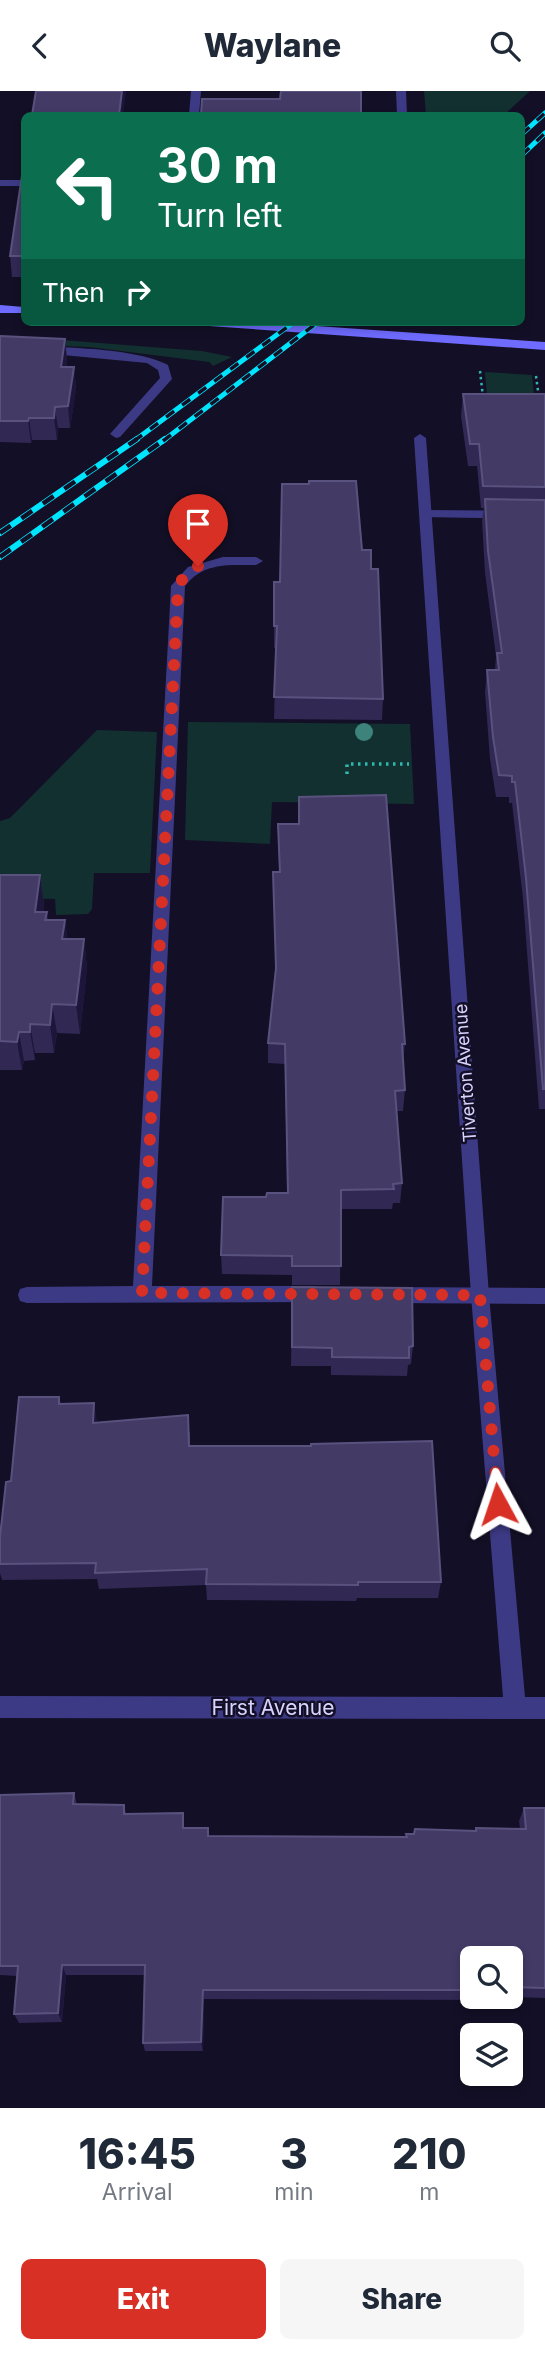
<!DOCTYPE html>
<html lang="en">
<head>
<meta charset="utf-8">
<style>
	:root { --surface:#fff; --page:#f6f6f7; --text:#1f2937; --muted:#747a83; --accent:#d93025 }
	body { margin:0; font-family:Inter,sans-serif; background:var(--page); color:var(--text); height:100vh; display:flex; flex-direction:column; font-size:26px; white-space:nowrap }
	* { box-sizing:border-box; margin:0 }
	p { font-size:23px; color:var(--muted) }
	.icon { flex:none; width:38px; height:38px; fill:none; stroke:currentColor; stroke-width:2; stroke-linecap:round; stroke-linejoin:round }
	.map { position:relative; height:2017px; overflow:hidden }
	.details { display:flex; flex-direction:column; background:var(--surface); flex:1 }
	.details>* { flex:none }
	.guide { position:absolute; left:21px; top:21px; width:504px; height:214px; border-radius:10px; box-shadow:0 4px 10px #0003; background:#0b6e4f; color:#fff; overflow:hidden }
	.buttons { position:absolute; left:460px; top:1855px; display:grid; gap:14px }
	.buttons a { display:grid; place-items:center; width:63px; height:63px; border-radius:10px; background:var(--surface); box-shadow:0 4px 10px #0003; font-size:35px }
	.pin { position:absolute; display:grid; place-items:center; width:60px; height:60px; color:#fff; margin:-72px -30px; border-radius:50% 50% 50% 0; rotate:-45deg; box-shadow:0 0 7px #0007 }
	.pin .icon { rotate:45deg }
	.me { position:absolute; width:77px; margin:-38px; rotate:355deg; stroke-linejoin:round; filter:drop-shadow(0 0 5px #0008) }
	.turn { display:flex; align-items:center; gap:24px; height:147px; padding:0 21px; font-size:32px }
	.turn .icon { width:91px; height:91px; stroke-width:2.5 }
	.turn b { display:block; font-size:49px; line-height:60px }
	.then { display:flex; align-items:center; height:66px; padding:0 21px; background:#0003; gap:14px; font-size:26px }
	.eta { display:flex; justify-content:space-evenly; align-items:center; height:119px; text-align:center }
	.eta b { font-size:42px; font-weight:800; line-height:49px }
	.button { display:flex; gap:14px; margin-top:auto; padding:14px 21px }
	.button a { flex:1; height:80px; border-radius:10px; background:var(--accent); color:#fff; font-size:28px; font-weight:800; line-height:80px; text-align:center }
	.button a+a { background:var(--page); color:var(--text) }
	header { display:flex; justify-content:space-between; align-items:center; height:91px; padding:0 21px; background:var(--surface); font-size:32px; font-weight:800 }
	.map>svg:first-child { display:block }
	.green { fill:#12302f }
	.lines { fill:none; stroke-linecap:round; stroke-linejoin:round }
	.path-far1 { stroke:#2fb8b0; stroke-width:2.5; stroke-dasharray:2.5 3.5; stroke-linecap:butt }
	.path { stroke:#2fb8b0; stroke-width:3.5; stroke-dasharray:2.5 4.5; stroke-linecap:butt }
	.lane { fill:#3d3a85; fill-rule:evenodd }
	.street { fill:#3d3a85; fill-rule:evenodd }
	.secondary { fill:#6f6bff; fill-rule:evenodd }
	.rail-far1-casing { stroke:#00e5ff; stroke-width:5 }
	.rail-casing { stroke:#00e5ff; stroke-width:6 }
	.rail-far1 { stroke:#130f26; stroke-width:3.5; stroke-dasharray:10; stroke-linecap:butt }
	.rail { stroke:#130f26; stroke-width:4.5; stroke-dasharray:13; stroke-linecap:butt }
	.tree { fill:#3d827b }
	.wall { fill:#312854 }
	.shaded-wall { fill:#1d163a }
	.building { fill:#433a66; stroke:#5a527e; stroke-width:2 }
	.route { stroke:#d93025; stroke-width:12; stroke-dasharray:0 21.6 }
	.labels { text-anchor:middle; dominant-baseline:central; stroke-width:5; stroke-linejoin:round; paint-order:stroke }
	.street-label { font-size:18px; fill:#d9d4ff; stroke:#130f26 }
	.near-street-label { font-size:21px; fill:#d9d4ff; stroke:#130f26 }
</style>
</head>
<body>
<header><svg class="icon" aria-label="back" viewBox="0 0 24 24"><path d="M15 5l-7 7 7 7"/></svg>Waylane<svg class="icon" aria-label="search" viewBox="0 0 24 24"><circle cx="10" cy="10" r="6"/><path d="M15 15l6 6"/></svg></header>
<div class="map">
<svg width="545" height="2017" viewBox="0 0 545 2017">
	<rect width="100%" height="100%" fill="#130f26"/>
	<path class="green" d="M424 0H530L504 24H426Z
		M23 246 202 260 232 266 213 275 209 271 89 256 0 253Z
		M485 281 532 284 534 305H487Z
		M188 631 410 633 414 713 272 711 270 753 185 749Z
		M97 639 157 641 150 782H94L92 818 88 823 56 824 55 808 0 807V730L10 727Z"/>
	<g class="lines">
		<path class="path-far1" d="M480 280 483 306
			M536 285 539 307"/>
		<path class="path" d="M347 683V673H409"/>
		<path class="lane" d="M191 0H201L199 24H189Z
			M0 254C43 256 133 255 168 274L172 288 120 346 116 347 110 343 160 287 158 279 147 272 63 264 0 262Z
			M426 419 545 420V428L421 426V420Z
			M223 466H256L263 470 256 474C229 474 203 471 185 495L152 1195H314L321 1197 323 1203 321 1209 314 1211 27 1212 20 1210 18 1204 20 1198 27 1196 133 1195 171 495 188 476Z
			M388 1196 545 1197V1213L388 1212 381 1210 379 1204 381 1198Z"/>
		<path class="street" d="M396 0H406L407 24H397Z
			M0 89H24V95H0Z
			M420 343 426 347 489 1204 525 1606H545V1628L0 1627V1605L503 1606 471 1204 414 347Z"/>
		<path class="secondary" d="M0 214 24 216V222H0Z
			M203 231H259L545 251V259L209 235Z"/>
		<defs>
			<path id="rail-far1" d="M522 43 545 22
				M522 64 545 42
				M134 350 294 231
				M163 350 318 231"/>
			<path id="rail" d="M0 442 137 348
				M0 466 165 348"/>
		</defs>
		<use href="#rail-far1" class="rail-far1-casing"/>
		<use href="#rail" class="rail-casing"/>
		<use href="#rail-far1" class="rail-far1"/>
		<use href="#rail" class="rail"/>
	</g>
	<circle class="tree" cx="364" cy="641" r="9"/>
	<path class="wall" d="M24 71V186H12L10 165Z
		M0 245 65 248 67 270 66 276H74L76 298 70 337H58L57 349H32L31 352 0 351Z
		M463 303H545V1018H539L523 808 512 712H509V706H496L490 668 485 601 487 579H495L496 565 485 482 482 430 484 417H481L477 375H468L461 325Z
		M362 459 371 478 383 608 382 629 274 628 276 557H274V491H280Z
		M299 706 405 953 403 969 405 999 403 1020H396L402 1092 400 1112H393L392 1118H341L340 1194H292V1184L222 1183 221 1164 266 1106 287 1102 285 973 268 972V952L276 882 273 781H279L278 733H299Z
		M0 784H40L44 814 43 821H47L48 829H65L67 848H84L87 877 80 943 57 942 54 962H35V969L24 970 22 979H0Z
		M292 1196 413 1255 411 1273 408 1274 407 1285 331 1284V1275H291Z
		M59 1306 61 1313 97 1330V1332L190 1341V1355L441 1491 438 1507H357L356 1510 207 1509 206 1494 99 1498 97 1488 2 1489 0 1482V1446L11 1390Z
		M74 1702 77 1713 124 1714 126 1722 184 1737H208L209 1745 406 1746V1743H414L415 1738 475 1740 476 1737 520 1738 519 1730 524 1717H545V1907L511 1906V1867H472V1906H498L497 1909 204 1908 203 1960H145L143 1952 145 1884H66L62 1931 19 1932 14 1923 17 1885 0 1884V1704Z"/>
	<path class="shaded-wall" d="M122 0H126V2L123 24H119Z
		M65 248 67 270 63 298 61 276Z
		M74 276 76 298 70 337 68 315Z
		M55 316 58 337 57 349 54 327Z
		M29 327 32 349 31 352 28 330Z
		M40 784 44 814 40 850 35 821Z
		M65 829 69 858 62 848Z
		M84 848 87 877 80 943 76 914Z
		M52 913 57 942 54 962 50 934Z
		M30 933 35 962V969L30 941Z
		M19 941 24 970 22 979 17 951Z
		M94 1312 97 1330 96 1349 93 1332Z
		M62 1874 66 1884 62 1931 58 1922Z
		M203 1899 204 1908 203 1960 201 1951Z"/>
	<path class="building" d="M36 0H122L119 24H32Z
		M281 0H361V24H201L202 8H280Z
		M24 71V165H10Z
		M0 245 65 248 61 276H74L68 315 55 316 54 327H29L28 330H0Z
		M463 303H545V396L483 395 479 353H470Z
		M309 390H356L362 459H371V478H378L383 608 274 606 277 535H274V491H280L282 393H309Z
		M485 408 545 409V998H543L526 787 515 691H512V685L499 684 493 646 487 579H499L497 562H502L488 460Z
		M386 704 405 953H402L405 999 395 1000 402 1092 393 1093 394 1098 341 1099V1175H292V1165L221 1164 223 1106H266L267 1102H288L285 953 268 952 276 877 273 781H280L278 733H299V706Z
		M0 784H40L35 821H47L45 829H65L62 848H84L76 914 52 913 50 934 30 933V941H19L17 951 0 950Z
		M292 1196 412 1197 413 1255 409 1256V1267L332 1266V1257L292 1256Z
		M19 1306H59V1313L94 1312 93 1332 188 1324 189 1355H311V1353L432 1350 441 1491H358V1494L206 1493 207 1478 95 1482 96 1472 0 1473V1446L6 1391 11 1390Z
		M74 1702 73 1713 124 1714V1723L183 1722V1737H208V1745L407 1746 406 1743H414L415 1738 476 1740V1737L526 1738 524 1717H545V1897L511 1896V1867H472V1899H203L201 1951 143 1952 145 1874H62L58 1922 14 1923 18 1875H0V1704Z"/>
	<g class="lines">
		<path class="route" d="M198 475 185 484 178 495 142 1202 480 1204 498 1413"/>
	</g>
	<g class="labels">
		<g class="street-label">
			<text transform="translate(465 982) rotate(-94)">Tiverton Avenue</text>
		</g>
		<g class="near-street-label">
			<text x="273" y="1616">First Avenue</text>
		</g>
	</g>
</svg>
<div class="buttons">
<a><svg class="icon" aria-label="search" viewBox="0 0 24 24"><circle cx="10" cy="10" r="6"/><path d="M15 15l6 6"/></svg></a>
<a><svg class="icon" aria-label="layers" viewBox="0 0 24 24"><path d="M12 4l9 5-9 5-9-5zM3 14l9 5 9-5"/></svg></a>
</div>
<div class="pin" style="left:198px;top:475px;background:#d93025"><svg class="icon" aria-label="arrive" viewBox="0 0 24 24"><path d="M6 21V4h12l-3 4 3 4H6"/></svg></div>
<svg class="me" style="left:498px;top:1413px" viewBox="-20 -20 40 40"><path d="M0-17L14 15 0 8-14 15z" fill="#d93025" stroke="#fff" stroke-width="4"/></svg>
<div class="guide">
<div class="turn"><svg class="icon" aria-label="left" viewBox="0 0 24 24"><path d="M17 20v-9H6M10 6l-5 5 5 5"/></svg><div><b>30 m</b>Turn left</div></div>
<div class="then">Then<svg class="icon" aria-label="right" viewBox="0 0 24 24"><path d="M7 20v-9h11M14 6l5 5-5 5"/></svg></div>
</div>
</div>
<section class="details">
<div class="eta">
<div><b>16:45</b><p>Arrival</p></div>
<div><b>3</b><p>min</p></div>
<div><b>210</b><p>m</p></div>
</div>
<div class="button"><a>Exit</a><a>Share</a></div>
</section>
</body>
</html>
